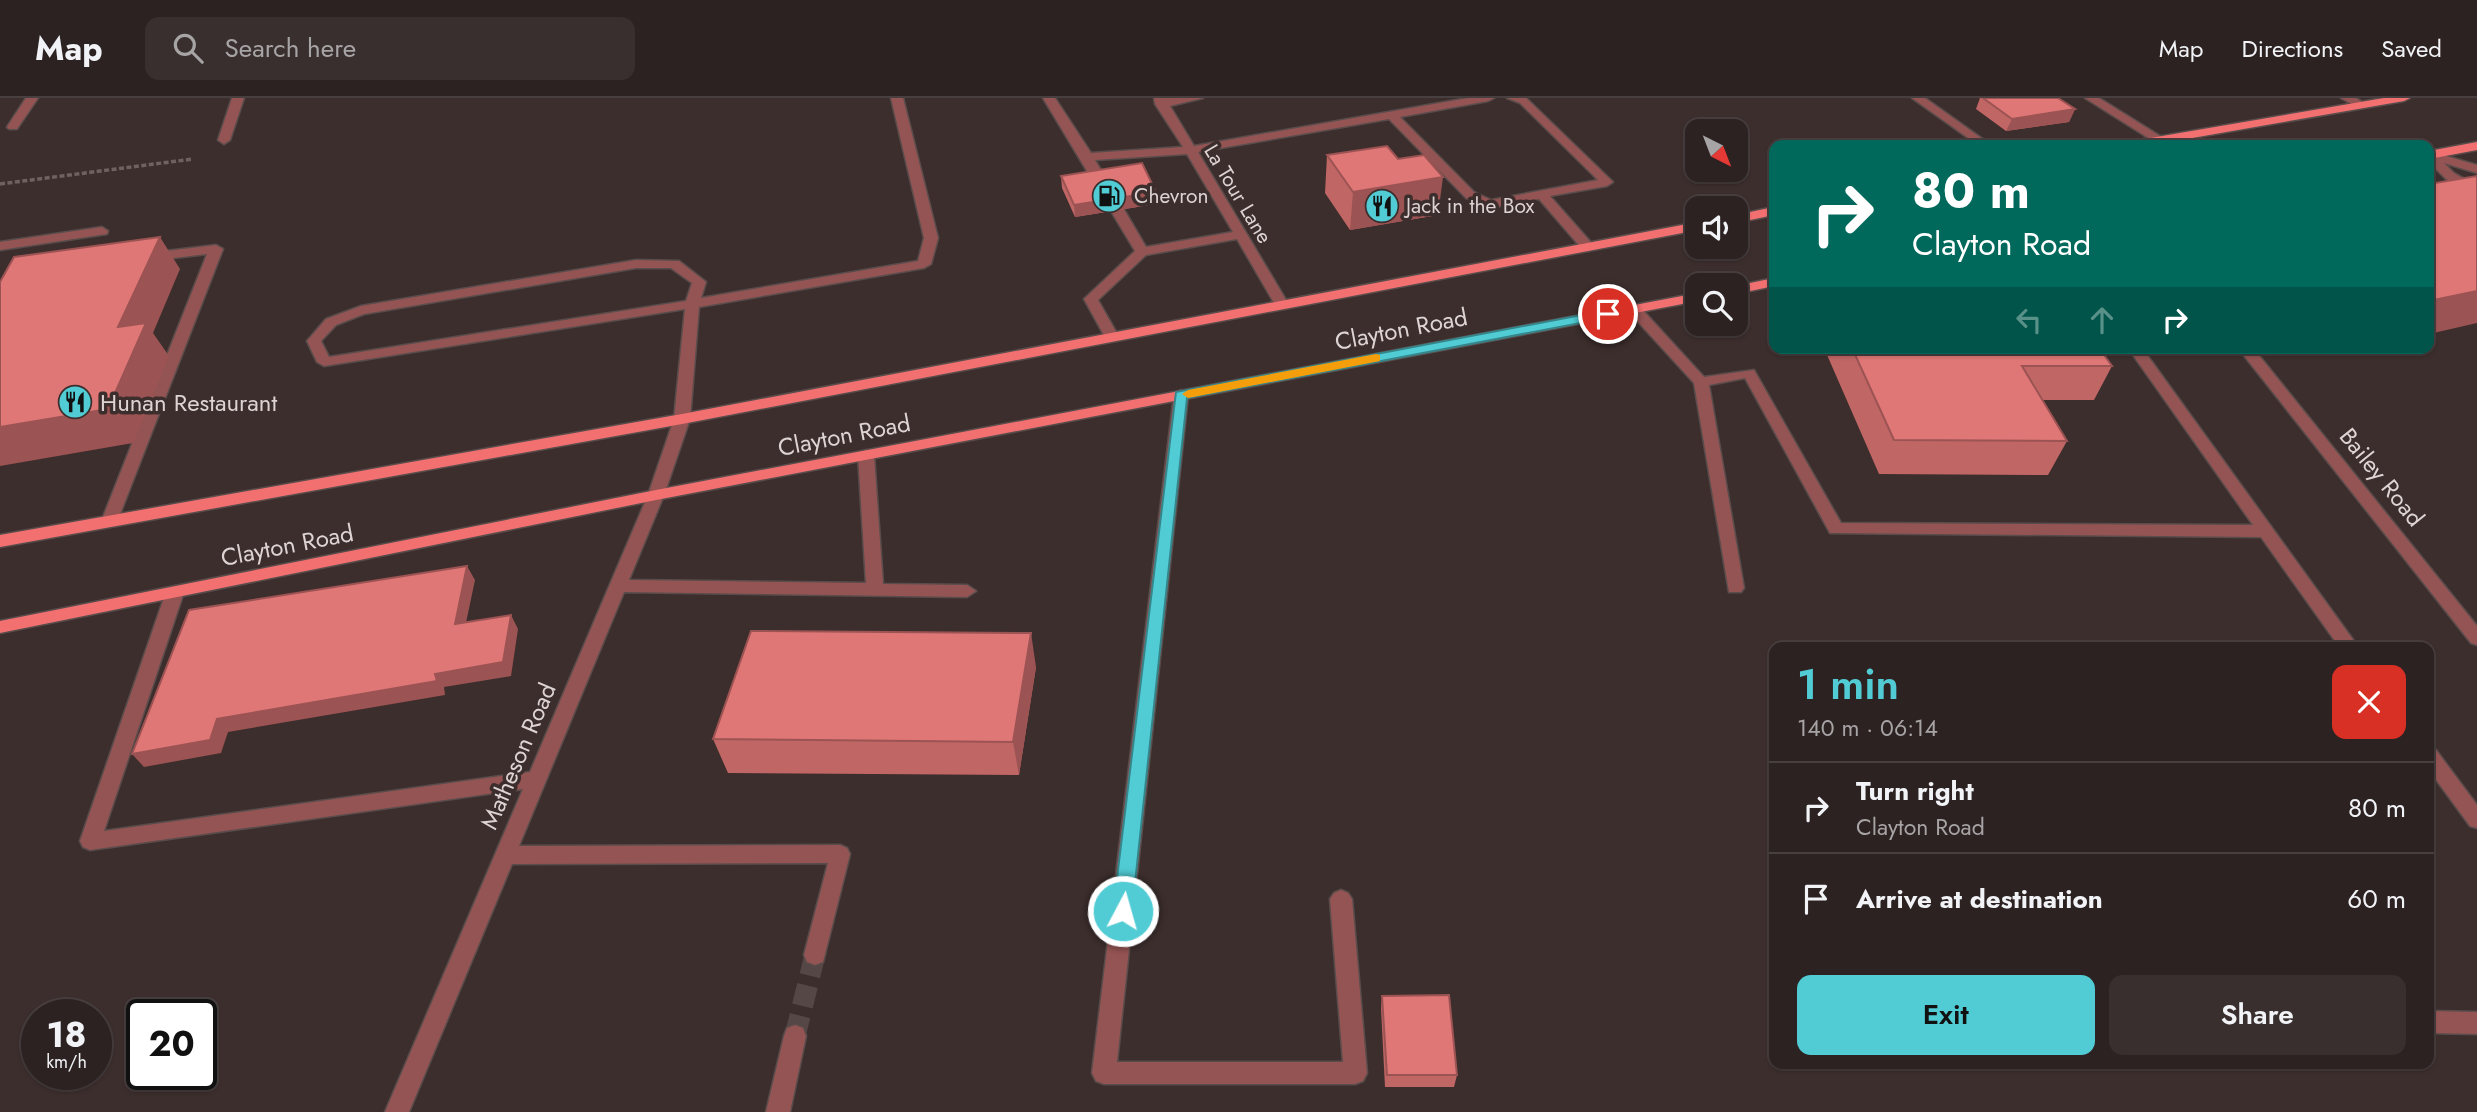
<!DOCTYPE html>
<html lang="en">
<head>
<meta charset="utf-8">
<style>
	:root { --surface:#2d2222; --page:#392f2f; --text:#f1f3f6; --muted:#a7a4a5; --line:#483f40; --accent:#51ccd4 }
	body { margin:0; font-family:Jost,sans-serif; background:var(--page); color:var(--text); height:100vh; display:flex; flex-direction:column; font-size:26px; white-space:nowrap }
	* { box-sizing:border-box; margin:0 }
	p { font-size:23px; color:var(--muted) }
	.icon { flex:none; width:38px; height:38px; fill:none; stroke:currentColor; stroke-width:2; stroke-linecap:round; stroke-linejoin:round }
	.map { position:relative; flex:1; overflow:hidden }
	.sheet { position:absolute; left:1769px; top:544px; width:665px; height:427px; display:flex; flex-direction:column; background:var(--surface); border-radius:14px; box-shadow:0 2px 5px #0004,0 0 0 2px var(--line) }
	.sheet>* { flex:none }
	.hud { position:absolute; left:1769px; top:42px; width:665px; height:214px; border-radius:14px; box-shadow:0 2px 5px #0004,0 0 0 2px var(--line); background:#00695c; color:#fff; overflow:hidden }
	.needle { width:46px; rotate:138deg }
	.fabs { position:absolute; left:1685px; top:21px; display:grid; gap:14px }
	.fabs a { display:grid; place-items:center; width:63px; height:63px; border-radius:14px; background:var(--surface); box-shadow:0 2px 5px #0004,0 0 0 2px var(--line); font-size:35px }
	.speed { position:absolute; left:21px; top:901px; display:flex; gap:14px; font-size:35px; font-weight:700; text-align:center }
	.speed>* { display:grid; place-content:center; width:91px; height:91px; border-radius:50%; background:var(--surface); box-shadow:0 2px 5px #0004,0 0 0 2px var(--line); line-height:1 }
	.speed small { font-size:18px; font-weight:400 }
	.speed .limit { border:4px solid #111; border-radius:10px; background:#fff; color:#111 }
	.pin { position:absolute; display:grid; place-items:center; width:60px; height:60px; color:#fff; margin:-30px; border:4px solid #fff; border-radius:50%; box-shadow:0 2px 7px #0007 }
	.me { position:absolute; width:77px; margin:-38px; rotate:6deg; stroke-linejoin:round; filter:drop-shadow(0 0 5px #0008) }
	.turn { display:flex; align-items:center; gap:24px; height:147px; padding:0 28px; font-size:32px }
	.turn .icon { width:91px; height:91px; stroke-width:2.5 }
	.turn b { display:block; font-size:49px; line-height:60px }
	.lanes { display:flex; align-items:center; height:66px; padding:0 28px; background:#0003; justify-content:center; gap:35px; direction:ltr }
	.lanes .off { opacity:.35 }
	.round { display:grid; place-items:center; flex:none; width:74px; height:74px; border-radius:14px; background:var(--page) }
	.headline { display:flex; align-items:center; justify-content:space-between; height:119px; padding:0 28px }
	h1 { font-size:42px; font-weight:600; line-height:52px; color:var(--accent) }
	.primary-button { display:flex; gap:14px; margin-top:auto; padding:14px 28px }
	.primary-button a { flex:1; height:80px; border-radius:14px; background:var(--accent); color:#111; font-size:28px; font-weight:600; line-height:80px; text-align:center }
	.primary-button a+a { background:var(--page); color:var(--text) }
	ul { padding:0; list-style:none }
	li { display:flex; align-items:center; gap:21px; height:91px; padding:0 28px; border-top:2px solid var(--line) }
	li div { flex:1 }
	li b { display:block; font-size:26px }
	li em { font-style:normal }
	header { display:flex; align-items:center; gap:42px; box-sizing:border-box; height:98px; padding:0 35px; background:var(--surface); border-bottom:2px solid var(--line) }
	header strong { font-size:33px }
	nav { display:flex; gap:38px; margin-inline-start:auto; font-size:24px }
	.search { width:490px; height:63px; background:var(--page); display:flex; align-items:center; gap:18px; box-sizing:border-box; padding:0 24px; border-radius:14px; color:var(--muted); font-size:26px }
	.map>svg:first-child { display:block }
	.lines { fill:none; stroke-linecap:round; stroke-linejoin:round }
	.minor-tunnel { stroke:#544746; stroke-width:21; stroke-dasharray:21 10; stroke-linecap:butt }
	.minor-casing { stroke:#594c4b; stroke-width:3 }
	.major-casing { stroke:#594c4b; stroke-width:3 }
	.path { stroke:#6e6261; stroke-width:3.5; stroke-dasharray:5 2.5; stroke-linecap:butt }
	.minor { fill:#945453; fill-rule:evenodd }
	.major { fill:#f37071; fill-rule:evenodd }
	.wall { fill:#c06665 }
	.shaded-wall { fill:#9c5353 }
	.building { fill:#df7776; stroke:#9c5353; stroke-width:2 }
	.route { fill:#51ccd4; stroke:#35858a; stroke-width:2 }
	.slow { fill:#f59e0b }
	.labels { text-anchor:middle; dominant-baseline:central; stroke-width:7; stroke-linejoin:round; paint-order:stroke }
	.far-street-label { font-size:21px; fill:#ded4d4; stroke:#3c2e2d }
	.far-poi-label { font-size:21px; fill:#ded4d4; stroke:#3c2e2d; text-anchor:start }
	.street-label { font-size:24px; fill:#ded4d4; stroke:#3c2e2d }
	.poi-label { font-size:24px; fill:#ded4d4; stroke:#3c2e2d; text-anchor:start }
</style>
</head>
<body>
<header>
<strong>Map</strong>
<div class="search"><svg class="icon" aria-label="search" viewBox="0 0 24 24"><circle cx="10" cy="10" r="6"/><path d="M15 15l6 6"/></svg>Search here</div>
<nav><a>Map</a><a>Directions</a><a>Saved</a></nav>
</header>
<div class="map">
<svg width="2477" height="1014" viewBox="0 0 2477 1014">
	<rect width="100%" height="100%" fill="#3c2e2d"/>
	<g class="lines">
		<path class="minor-tunnel" d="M795 938 815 857"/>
		<defs>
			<path id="minor" d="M26 0H38L17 31H9L7 29Z
				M232 0H244L230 42 224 46 218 42Z
				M891 0H903L938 140 931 166 924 170 699 209 690 321 664 397 629 482 866 485 858 357 866 352 874 357 883 486 967 487 976 493 967 499 624 494 519 748 840 747 847 750 850 756 823 864 815 867 807 864 804 857 828 765 512 766 409 1014H385L523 691 90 752 83 749 80 743 166 494 175 488 184 494 104 733 530 674 648 397 674 321 685 211 324 268 317 264 307 243 326 221 361 208 636 162 679 163 706 184 701 200 918 163 924 140ZM636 170H671L692 185 686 203 329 259 321 243 336 227 364 216Z
				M1043 0H1055L1091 55 1183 49 1155 6 1154 0H1203L1170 8 1194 48 1468 0H1494L1488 3 1400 19 1474 94 1491 102 1598 82 1520 5 1507 0H1526L1613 84 1607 88 1550 98 1595 149 1588 153 1583 152 1539 101 1490 110 1466 100 1389 21 1198 54 1289 207 1287 210H1277L1237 141 1146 157 1098 202 1119 239 1112 243 1105 239 1084 201 1135 153ZM1187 56 1233 134 1146 149 1095 62Z
				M1912 0H1925L1991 47H1978Z
				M2085 0H2099L2168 43 2158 46Z
				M2341 0H2356L2367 7 2357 9Z
				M2429 53 2477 67V75L2444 65 2454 75 2477 88V97L2446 81 2429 64Z
				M102 129 108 133 107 136 0 152V144Z
				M216 147 223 151 117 424 115 428H103L101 424 207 156 149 163 142 159 149 155Z
				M1634 207 1639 208 1704 279 1754 272 1841 425 2253 427 2128 250H2142L2359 550H2340L2261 439 1830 435 1745 280 1709 287 1744 490 1741 494H1729L1694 285 1629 214 1627 211Z
				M2238 250H2253L2477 528V547L2471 545Z
				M1181 292 1188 297 1117 964H1343L1330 801 1334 795 1341 792 1348 795 1352 801 1367 975 1363 983 1355 986H1104L1096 983 1092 975 1174 297Z
				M2429 649 2436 652 2477 707V730L2470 728 2429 672Z
				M2429 913 2477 914V936L2429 935Z
				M795 927 803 930 806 938 790 1014H766L784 938 787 930Z"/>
			<path id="major" d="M2384 0H2410L2404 3 2152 47H2127L2133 43Z
				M2477 44V52L2429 61V53Z
				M1774 109V117L1736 125V117Z
				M1698 124V132L682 326 0 449V437L682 316Z
				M1774 180V188L1736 196V188Z
				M1698 195V203L656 402 0 535V523L656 392Z"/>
		</defs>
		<use href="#minor" class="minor-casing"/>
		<use href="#major" class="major-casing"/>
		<path class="path" d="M0 86 193 61"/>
		<use href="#minor" class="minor"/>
		<use href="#major" class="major"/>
	</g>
	<path class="wall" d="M1980 0H2058L2075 11 2069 24 2006 33 1976 11Z
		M1327 57 1438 117 1350 132 1325 95Z
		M1061 78 1156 106 1075 119 1062 90Z
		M1824 250H2099L2112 268 2094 302H2042L2067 343 2048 377 1879 376Z
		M1036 569 1019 677 728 675 713 641Z
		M1382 898 1457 977 1454 989H1385L1381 910Z"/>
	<path class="shaded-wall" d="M2075 11 2069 24 2006 33 2012 21Z
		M1443 79 1438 117 1350 132 1353 94Z
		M1156 94V106L1075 119 1074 107Z
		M160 139 180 171 153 235 169 258 133 345 0 368V329L118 229Z
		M2477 193V225L2429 236V203Z
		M2344 250H2361L2341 254Z
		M467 468 475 482 463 539 455 526Z
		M511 517 518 531 511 578 444 589 445 597 228 634 221 655 144 669 132 656 217 621 435 576Z
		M1031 535 1036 569 1019 677 1013 644Z"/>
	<path class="building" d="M1983 0H2058L2075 11 2012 21Z
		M1387 48 1398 61 1424 57 1443 79 1353 94 1327 57Z
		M1142 65 1156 94 1074 107 1061 78Z
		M2477 78V193L2429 203V86Z
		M160 139 118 229 146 225 108 311 0 329V184L14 159Z
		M1852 250H2099L2112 268H2022L2067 343 1894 342Z
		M467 468 455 526 511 517 503 564 435 576 437 583 217 621 210 642 132 656 189 512Z
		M751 533 1031 535 1013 644 713 641Z
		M1449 897 1457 977H1387L1382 898Z"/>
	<path class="route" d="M1608 212 1612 214V219L1187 300 1132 813 1130 818 1123 821 1116 818 1113 813 1176 294Z"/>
	<path class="slow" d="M1376 256 1380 257V263L1188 300 1182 296 1188 292Z"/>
	<defs>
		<symbol id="fuel-disc" viewBox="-11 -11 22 22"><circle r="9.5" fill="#51ccd4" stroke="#3c2e2d"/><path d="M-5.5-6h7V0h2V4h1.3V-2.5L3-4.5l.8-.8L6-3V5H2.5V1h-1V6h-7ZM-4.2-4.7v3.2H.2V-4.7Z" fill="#111"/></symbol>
		<symbol id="restaurant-disc" viewBox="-11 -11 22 22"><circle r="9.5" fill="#51ccd4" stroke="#3c2e2d"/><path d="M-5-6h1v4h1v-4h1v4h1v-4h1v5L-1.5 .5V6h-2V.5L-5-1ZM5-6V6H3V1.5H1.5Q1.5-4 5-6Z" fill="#111"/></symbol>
	</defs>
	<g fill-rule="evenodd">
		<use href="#fuel-disc" x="1090" y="79" width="38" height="38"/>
		<use href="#restaurant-disc" x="1363" y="89" width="38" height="38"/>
		<use href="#restaurant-disc" x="56" y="285" width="38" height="38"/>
	</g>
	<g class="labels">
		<g class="far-street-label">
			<text transform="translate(1238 96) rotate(59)">La Tour Lane</text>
		</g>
		<g class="far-poi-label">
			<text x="1134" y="98">Chevron</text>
			<text x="1406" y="108">Jack in the Box</text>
		</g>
		<g class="street-label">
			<text transform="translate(1401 231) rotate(-11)">Clayton Road</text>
			<text transform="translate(844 337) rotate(-11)">Clayton Road</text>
			<text transform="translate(2382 379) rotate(51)">Bailey Road</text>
			<text transform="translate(287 447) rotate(-11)">Clayton Road</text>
			<text transform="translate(518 658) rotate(-67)">Matheson Road</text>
		</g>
		<g class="poi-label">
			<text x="100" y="304">Hunan Restaurant</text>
		</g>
	</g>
</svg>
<div class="fabs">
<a><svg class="needle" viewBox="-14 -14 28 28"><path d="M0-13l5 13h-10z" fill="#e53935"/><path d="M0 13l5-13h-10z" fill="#a7a4a5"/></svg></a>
<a><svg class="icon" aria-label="sound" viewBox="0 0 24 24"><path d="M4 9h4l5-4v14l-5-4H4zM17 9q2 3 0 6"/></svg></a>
<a><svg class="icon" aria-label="search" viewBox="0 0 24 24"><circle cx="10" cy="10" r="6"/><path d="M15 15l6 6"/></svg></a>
</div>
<div class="speed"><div>18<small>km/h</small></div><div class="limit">20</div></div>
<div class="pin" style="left:1608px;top:216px;background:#d93025"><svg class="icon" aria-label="arrive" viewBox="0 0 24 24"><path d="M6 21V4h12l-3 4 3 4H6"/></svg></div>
<svg class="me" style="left:1123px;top:813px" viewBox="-20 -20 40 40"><circle r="17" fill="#51ccd4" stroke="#fff" stroke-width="3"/><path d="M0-11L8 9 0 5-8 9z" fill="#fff"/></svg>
<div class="hud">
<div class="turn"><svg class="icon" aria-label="right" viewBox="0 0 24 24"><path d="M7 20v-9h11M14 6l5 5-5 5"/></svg><div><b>80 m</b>Clayton Road</div></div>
<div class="lanes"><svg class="icon off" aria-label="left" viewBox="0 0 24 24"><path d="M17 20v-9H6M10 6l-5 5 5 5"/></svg><svg class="icon off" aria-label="ahead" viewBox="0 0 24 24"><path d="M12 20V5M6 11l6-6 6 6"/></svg><svg class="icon" aria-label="right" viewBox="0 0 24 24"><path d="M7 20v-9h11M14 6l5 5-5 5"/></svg></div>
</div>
<section class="sheet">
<div class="headline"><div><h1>1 min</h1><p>140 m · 06:14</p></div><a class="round" style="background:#d93025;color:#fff"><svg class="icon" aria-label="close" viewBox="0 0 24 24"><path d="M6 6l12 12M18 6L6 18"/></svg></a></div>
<ul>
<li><svg class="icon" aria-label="right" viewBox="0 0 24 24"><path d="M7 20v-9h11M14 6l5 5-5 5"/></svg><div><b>Turn right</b><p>Clayton Road</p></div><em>80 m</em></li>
<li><svg class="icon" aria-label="arrive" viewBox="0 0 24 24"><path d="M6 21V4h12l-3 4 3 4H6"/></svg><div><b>Arrive at destination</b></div><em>60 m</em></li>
</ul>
<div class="primary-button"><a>Exit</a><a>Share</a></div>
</section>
</div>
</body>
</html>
